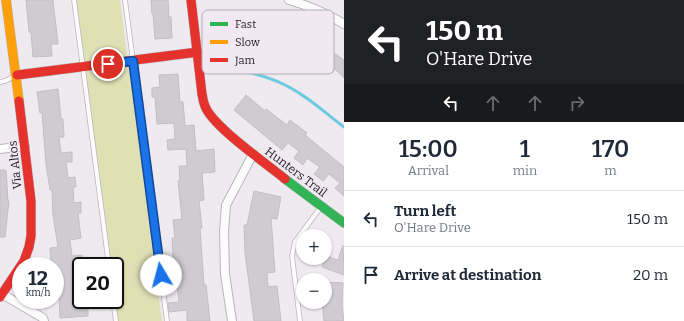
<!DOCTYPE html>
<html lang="en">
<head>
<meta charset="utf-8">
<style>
	:root { --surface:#fff; --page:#f6f6f7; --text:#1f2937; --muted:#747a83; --line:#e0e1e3 }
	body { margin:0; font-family:Bitter,serif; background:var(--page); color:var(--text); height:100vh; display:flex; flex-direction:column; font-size:15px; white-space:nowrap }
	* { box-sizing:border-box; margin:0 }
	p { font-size:13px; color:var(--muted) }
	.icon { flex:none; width:22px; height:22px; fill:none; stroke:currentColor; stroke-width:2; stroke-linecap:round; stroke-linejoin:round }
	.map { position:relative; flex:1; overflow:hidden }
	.sheet { display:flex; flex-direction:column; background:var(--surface); width:340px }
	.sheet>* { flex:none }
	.banner { background:#202124; color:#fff; overflow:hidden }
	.buttons { position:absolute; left:296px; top:229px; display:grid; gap:8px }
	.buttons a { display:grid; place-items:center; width:36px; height:36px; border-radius:50%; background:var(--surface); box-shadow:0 1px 3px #0004; font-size:20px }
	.speed { position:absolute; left:12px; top:257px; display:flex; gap:8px; font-size:20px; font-weight:700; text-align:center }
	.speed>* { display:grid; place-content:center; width:52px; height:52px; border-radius:50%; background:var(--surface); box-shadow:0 1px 3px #0004; line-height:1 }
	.speed small { font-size:10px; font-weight:400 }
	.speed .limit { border:2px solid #111; border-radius:6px; background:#fff; color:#111 }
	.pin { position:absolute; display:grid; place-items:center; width:34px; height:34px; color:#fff; margin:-17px; border:2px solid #fff; border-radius:50%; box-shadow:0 1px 4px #0007 }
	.me { position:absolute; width:44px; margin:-22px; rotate:352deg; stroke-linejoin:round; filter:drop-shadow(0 0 3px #0008) }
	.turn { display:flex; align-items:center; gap:14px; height:84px; padding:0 16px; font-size:18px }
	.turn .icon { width:52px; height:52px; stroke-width:2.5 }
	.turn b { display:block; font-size:28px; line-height:34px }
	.lanes { display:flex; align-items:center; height:38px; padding:0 16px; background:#0003; justify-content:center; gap:20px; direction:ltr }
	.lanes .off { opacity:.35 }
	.eta { display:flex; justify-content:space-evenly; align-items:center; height:68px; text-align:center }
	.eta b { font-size:24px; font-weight:600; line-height:28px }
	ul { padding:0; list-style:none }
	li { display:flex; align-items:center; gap:12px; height:56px; padding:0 16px; border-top:1px solid var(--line) }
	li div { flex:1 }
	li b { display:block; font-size:15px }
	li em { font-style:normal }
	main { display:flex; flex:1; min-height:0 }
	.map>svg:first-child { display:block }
	.green { fill:#e0e0b5 }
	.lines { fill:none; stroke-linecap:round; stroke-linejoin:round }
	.stream { stroke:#6ecae0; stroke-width:3 }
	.building { fill:#cfccd1; stroke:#c1bfc3 }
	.lane-casing { stroke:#b9b5ba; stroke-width:5.5 }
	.street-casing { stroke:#b9b5ba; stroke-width:10 }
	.fast-casing { stroke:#b9b5ba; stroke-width:10 }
	.slow-casing { stroke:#b9b5ba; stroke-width:10 }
	.jam-casing { stroke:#b9b5ba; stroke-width:10 }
	.lane { stroke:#fdfcfd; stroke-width:4 }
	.street { stroke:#fdfcfd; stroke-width:8 }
	.fast { stroke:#30b455; stroke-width:9 }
	.slow { stroke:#ff9f0a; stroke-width:9 }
	.jam { stroke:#e5322d; stroke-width:9 }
	.route-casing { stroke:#114b97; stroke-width:10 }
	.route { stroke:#1a73e8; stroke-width:7 }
	.labels { text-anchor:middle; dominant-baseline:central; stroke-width:3.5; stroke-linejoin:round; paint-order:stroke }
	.street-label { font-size:12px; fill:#231f23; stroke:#f1e8f2 }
	.key { fill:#f1e8f2; stroke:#b3acb4; stroke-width:1 }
	.key-label { font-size:11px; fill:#231f23 }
</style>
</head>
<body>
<main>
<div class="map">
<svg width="344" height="321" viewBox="0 0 344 321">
	<rect width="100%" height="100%" fill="#efeaf0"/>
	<path class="green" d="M76 0H120L162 321H118L115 297V266H111Z"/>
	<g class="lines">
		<path class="stream" d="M215 65C238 70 262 74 283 84 305 94 325 113 344 127"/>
	</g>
	<path class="building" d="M26 0H53L58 44H51L52 56 33 57 31 32H29Z
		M151 0H168L169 17H171L172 38 155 39 153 14H152Z
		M226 16H235V17L266 18 310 35 308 41 325 48 326 47 344 60V78L335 69 332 73 312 58 292 49 293 47 262 36 214 35V19H226Z
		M178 74 180 102H183L185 126 194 125 196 151 214 149 215 172 202 173 204 200 199 201 202 228H200L204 285H206L210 321H187V310L169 312 168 303 179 302 174 257H173L172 238H175L173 220 182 219 178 181H180L179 166H187L186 149 168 150 167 140 175 139 174 123 157 124 155 97H152V88L160 87 159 75Z
		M58 89 61 119H63L64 137H59L61 153 72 152V162H66L68 178 75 177 76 187H73L74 203 81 202V213H78L81 238 70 240 72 256 82 255 83 265H75L77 282 81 281V291H76L77 308 88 307V316L60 318 59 293H55V266H51L50 248 58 247 53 215 52 190H50L46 164 42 112 40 113 37 92Z
		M246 95 265 111 266 109 287 125 290 120 307 133 305 135 344 167V196L335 188 340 183 329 174 323 181 314 174 320 167 307 158 303 165 294 158 299 151 288 143 282 150 234 110Z
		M0 170H6L8 201H9L5 237H0Z
		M254 191 281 197 277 219 271 218 275 272 267 273 268 287 277 286 281 321H254L245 253 244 225H247Z
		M343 245 344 275 322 267 327 256 338 260Z
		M327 282 343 283 342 305 344 321H324L322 302H325Z"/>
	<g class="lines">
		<defs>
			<path id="lane" d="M74 0 109 266
				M125 0 167 321
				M0 82 5 81 15 76
				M113 300 116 321
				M300 321 292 256 295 242 320 208"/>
			<path id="street" d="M289 0C310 6 326 13 344 24
				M0 149 25 146
				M2 294 43 318 44 321
				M232 321 225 274 224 232 226 205 253 154"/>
			<path id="fast" d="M285 179 344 223"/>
			<path id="slow" d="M6 0 19 101"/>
			<path id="jam" d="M191 0 202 94C203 98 203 102 205 106 212 126 267 164 285 179
				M17 75 198 52
				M0 297 24 261 29 247 31 236V201L19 101"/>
		</defs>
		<use href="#lane" class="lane-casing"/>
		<use href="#street" class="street-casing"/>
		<use href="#fast" class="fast-casing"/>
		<use href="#slow" class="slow-casing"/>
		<use href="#jam" class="jam-casing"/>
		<use href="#lane" class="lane"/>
		<use href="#street" class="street"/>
		<use href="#fast" class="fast"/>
		<use href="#slow" class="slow"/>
		<use href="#jam" class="jam"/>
	</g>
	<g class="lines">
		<defs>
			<path id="route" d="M108 64 133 61 161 275"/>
		</defs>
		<use href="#route" class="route-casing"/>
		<use href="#route" class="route"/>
	</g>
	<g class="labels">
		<g class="street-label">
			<text transform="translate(15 165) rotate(-96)">Via Altos</text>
			<text transform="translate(296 172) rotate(37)">Hunters Trail</text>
		</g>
	</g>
	<rect x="202" y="10" width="132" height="64" rx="6" class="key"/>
	<rect x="210" y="22" width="18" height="4" fill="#30b455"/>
	<rect x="210" y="40" width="18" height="4" fill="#ff9f0a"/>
	<rect x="210" y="58" width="18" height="4" fill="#e5322d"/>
	<g class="key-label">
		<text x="235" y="28">Fast</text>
		<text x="235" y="46">Slow</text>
		<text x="235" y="64">Jam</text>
	</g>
</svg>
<div class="buttons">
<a>+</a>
<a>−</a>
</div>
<div class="speed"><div>12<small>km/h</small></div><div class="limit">20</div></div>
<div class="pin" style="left:108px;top:64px;background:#d93025"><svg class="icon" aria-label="arrive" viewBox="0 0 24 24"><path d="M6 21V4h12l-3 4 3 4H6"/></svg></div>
<svg class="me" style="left:161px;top:275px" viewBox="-20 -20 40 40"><circle r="19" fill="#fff"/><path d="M0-13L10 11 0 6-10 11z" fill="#1a73e8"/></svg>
</div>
<section class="sheet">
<div class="banner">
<div class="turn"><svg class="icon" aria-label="left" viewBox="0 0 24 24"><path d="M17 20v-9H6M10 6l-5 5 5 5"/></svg><div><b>150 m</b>O'Hare Drive</div></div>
<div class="lanes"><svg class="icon" aria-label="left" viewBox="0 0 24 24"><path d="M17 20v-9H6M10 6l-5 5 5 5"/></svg><svg class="icon off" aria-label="ahead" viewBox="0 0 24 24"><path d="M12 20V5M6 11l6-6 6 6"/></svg><svg class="icon off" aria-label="ahead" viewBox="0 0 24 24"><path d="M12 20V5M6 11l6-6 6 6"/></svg><svg class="icon off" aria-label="right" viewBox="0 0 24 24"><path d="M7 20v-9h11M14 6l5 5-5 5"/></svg></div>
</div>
<div class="eta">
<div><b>15:00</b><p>Arrival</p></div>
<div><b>1</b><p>min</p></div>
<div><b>170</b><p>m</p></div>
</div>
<ul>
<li><svg class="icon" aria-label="left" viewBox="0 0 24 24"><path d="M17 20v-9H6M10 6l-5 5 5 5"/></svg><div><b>Turn left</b><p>O'Hare Drive</p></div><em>150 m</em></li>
<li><svg class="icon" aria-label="arrive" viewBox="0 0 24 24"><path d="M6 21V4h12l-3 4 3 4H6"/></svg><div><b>Arrive at destination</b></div><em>20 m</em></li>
</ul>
</section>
</main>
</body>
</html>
